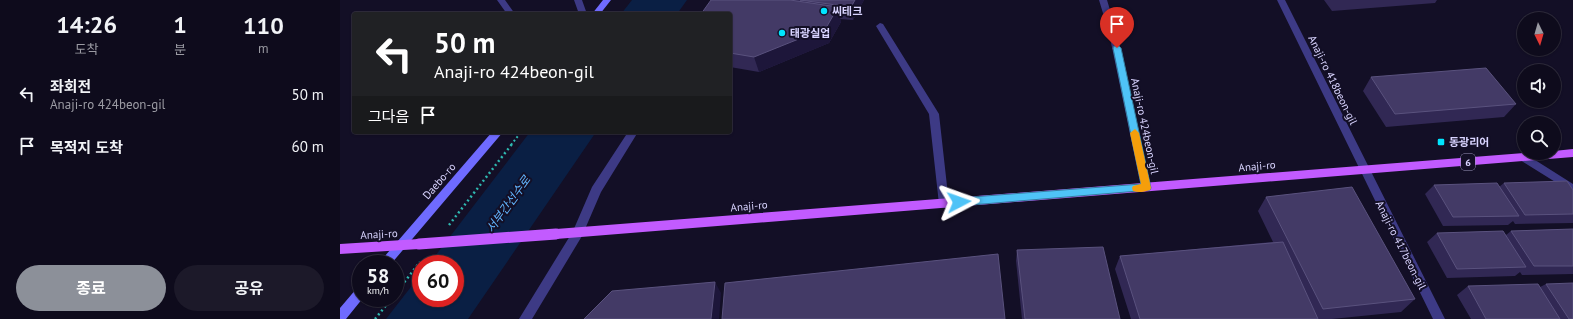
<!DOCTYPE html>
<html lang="ko">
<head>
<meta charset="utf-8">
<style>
	:root { --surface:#0e0b1c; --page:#1c1929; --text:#f1f3f6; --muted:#9b9ba3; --line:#2e2b3b; --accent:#8c9099 }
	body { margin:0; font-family:"PT Sans","Noto Sans KR",sans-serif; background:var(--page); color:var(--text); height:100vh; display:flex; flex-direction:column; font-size:15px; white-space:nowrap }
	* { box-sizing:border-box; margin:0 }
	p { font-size:13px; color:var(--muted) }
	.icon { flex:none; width:22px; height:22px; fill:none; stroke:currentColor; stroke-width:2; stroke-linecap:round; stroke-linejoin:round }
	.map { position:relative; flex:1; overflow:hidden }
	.side { display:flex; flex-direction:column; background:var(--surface); width:340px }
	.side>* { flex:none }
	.top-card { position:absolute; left:12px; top:12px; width:380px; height:122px; border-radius:4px; box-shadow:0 1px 3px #0004,0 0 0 1px var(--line); background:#202124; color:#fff; overflow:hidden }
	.needle { width:26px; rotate:175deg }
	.tools { position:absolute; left:1177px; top:12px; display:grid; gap:8px }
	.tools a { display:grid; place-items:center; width:44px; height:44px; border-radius:50%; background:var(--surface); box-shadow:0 1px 3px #0004,0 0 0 1px var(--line); font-size:20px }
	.speed { position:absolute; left:12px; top:255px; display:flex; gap:8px; font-size:20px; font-weight:700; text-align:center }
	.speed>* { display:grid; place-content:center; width:52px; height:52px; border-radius:50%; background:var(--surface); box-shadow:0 1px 3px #0004,0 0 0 1px var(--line); line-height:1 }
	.speed small { font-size:10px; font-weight:400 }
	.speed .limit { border:6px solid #d22; background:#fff; color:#111 }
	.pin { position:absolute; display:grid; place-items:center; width:34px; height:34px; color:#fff; margin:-41px -17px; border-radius:50% 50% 50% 0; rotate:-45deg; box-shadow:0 0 4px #0007 }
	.pin .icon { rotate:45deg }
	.me { position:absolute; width:44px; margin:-22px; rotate:86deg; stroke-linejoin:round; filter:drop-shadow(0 0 3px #0008) }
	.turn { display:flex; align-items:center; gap:14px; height:84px; padding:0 16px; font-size:18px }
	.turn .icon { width:52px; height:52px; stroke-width:2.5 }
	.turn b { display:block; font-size:28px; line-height:34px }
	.then { display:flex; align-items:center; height:38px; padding:0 16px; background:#0003; gap:8px; font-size:15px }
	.eta { display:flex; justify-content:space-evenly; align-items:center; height:68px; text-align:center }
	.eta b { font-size:24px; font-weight:700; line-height:28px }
	.cta { display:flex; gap:8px; margin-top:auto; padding:8px 16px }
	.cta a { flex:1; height:46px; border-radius:24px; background:var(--accent); color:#fff; font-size:16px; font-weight:700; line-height:46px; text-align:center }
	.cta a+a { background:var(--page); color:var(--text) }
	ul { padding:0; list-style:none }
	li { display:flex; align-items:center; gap:12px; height:52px; padding:0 16px }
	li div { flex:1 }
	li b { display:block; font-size:15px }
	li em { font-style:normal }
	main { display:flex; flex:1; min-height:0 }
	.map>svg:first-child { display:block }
	.water { fill:#0a1f44 }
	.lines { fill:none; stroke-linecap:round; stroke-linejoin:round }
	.path-far1 { stroke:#2fb8b0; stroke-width:2; stroke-dasharray:2 2.5; stroke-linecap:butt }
	.path { stroke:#2fb8b0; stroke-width:2.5; stroke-dasharray:2 3; stroke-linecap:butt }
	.street { fill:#3d3a85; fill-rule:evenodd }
	.secondary { fill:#6f6bff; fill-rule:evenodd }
	.primary { fill:#c25bff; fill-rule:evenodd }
	.primary-bridge { stroke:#c25bff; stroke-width:11 }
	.wall { fill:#312854 }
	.shaded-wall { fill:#1d163a }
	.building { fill:#433a66; stroke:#5a527e }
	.route { fill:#4fc3f7; stroke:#337fa1 }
	.slow { fill:#f59e0b }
	.poi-dot { fill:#00e5ff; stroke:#130f26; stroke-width:1.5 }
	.labels { text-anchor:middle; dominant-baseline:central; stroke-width:4; stroke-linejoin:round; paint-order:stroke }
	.shield { fill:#130f26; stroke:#9e99be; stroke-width:1 }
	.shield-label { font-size:10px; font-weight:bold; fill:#d9d4ff }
	.poi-label { font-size:11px; font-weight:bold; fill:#d9d4ff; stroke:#130f26; text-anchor:start }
	.street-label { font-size:11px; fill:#d9d4ff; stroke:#130f26 }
	.water-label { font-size:12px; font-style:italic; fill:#62b6ff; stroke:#130f26 }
</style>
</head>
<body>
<main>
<section class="side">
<div class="eta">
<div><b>14:26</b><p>도착</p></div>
<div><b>1</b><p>분</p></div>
<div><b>110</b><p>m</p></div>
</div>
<ul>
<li><svg class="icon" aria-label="left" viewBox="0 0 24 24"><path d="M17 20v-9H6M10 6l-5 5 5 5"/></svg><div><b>좌회전</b><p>Anaji-ro 424beon-gil</p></div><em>50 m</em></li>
<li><svg class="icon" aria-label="arrive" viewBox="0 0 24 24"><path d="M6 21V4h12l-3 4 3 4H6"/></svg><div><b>목적지 도착</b></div><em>60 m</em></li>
</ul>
<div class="cta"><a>종료</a><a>공유</a></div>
</section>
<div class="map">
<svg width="1233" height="319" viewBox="0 0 1233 319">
	<rect width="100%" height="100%" fill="#130f26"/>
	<path class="water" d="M292 0H347L337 14H281Z
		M190 132H256L128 319H46L81 274V298H115V264H89Z"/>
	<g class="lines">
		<path class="path-far1" d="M171 145 181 132"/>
		<path class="path" d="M109 225 172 144
			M55 294 80 262
			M35 319 52 298"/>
		<path class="street" d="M157 0H165L175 14H167Z
			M234 0H242L247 14H239Z
			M759 0H767L777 33 811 187 810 190 806 191 802 190 801 187 769 33Z
			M937 0H945L1105 319H1093Z
			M540 23 543 24 599 114 609 204 608 207 604 208 600 207 599 204 589 114 536 26Z
			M288 132H298L261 192 242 236 192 319H179L233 231 252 187Z
			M1184 153 1233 184V193L1180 160 1179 157 1180 154Z"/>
		<path class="secondary" d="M263 0H271L260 14H252Z
			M152 132H163L51 264H38Z
			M21 287V298H23L6 319H0V308L17 288Z"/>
		<path class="primary" d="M1233 149V157L216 239 212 237 211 234 212 231 216 229 1184 153H1214V151Z
			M79 239 83 241 85 244 83 247 79 249 0 254V244Z"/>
		<path class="primary-bridge" d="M79 244 216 234"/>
	</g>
	<path class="wall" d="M371 0H524L513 20 500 19 501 22 489 43 419 72 390 67V14Z
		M984 0H1097L1095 3 992 11Z
		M1031 77 1176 104 1164 117 1046 127 1023 91Z
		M1164 183 1233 190V223L1175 224 1173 221 1168 225 1103 226 1085 194 1094 185 1159 187Z
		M926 197 1075 299 1061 312 992 319H791L775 269 780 256 933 242 918 211Z
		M1233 229V274L1182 275 1180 272 1175 276 1107 278 1087 242 1097 233 1166 235 1171 231Z
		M677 250 780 319H682L676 261Z
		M1206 284 1233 319H1131L1117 295 1128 286 1200 287Z"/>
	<path class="shaded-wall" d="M515 0H524L513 20 511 7Z
		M498 7 501 22 489 43 419 72 414 57Z
		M375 282 381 293 379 319H371Z"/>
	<path class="building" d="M371 0H450L498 7 486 28 414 57 390 53V14H361Z
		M460 0H515L511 7Z
		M1146 68 1176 104 1055 114 1031 77Z
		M1227 181 1233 190V214L1185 215 1164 183Z
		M1157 183 1179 216 1113 217 1094 185Z
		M1012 187 1075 299 983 309 926 197Z
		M1233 229V266H1194L1171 231Z
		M1163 231 1186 267 1117 269 1097 233Z
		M943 242 978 319H800L780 256Z
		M763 247 780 319H685L677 250Z
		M658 254 665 319H382L385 283Z
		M375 282 371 319H244L272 291Z
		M1233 283V319H1229L1206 284Z
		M1198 284 1220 319H1146L1128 286Z"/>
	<path class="route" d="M774 46H779L781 48 811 188 810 190 619 206 616 205 614 202 616 200 619 198 801 184 773 48Z"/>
	<path class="slow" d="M795 129 799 133 811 188 810 190C804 192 798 193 793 191L792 188 793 186 801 184 790 133Z"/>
	<g class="poi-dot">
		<circle cx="484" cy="11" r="4"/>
		<circle cx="442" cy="33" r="4"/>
		<rect x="1097" y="138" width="8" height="8" rx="2"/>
	</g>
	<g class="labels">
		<rect class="shield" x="1121" y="154" width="14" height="16" rx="3"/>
		<g class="shield-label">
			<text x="1128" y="162">6</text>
		</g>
		<g class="poi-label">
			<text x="492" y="11">씨테크</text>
			<text x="450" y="33">태광실업</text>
			<text x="1109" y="142">동광리어</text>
		</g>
		<g class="street-label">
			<text transform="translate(993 80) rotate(64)">Anaji-ro 418beon-gil</text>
			<text transform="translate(805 126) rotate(78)">Anaji-ro 424beon-gil</text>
			<text transform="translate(917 166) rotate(-5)">Anaji-ro</text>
			<text transform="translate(99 181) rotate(-49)">Daebo-ro</text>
			<text transform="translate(409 206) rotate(-5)">Anaji-ro</text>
			<text transform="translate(39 234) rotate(-3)">Anaji-ro</text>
			<text transform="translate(1061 245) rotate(63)">Anaji-ro 417beon-gil</text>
		</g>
		<g class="water-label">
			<text transform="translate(168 204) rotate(-54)">서부간선수로</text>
		</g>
	</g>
</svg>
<div class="tools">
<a><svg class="needle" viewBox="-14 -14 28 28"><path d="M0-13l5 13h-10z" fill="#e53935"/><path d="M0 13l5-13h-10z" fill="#9b9ba3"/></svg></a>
<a><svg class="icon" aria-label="sound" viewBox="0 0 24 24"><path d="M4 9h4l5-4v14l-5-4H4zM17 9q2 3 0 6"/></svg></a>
<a><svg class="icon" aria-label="search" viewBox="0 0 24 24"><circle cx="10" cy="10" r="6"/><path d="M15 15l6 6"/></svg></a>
</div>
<div class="speed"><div>58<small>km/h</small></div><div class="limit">60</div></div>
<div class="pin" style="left:777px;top:48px;background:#d93025"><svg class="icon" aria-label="arrive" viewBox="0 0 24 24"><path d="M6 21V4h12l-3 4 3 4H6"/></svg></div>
<svg class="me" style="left:619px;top:202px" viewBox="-20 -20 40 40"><path d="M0-17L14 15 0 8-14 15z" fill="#4fc3f7" stroke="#fff" stroke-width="4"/></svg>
<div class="top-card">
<div class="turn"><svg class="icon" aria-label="left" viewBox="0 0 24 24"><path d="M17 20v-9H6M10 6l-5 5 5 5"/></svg><div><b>50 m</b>Anaji-ro 424beon-gil</div></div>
<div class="then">그다음<svg class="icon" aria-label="arrive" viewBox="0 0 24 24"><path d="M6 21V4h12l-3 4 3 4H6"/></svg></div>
</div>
</div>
</main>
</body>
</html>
